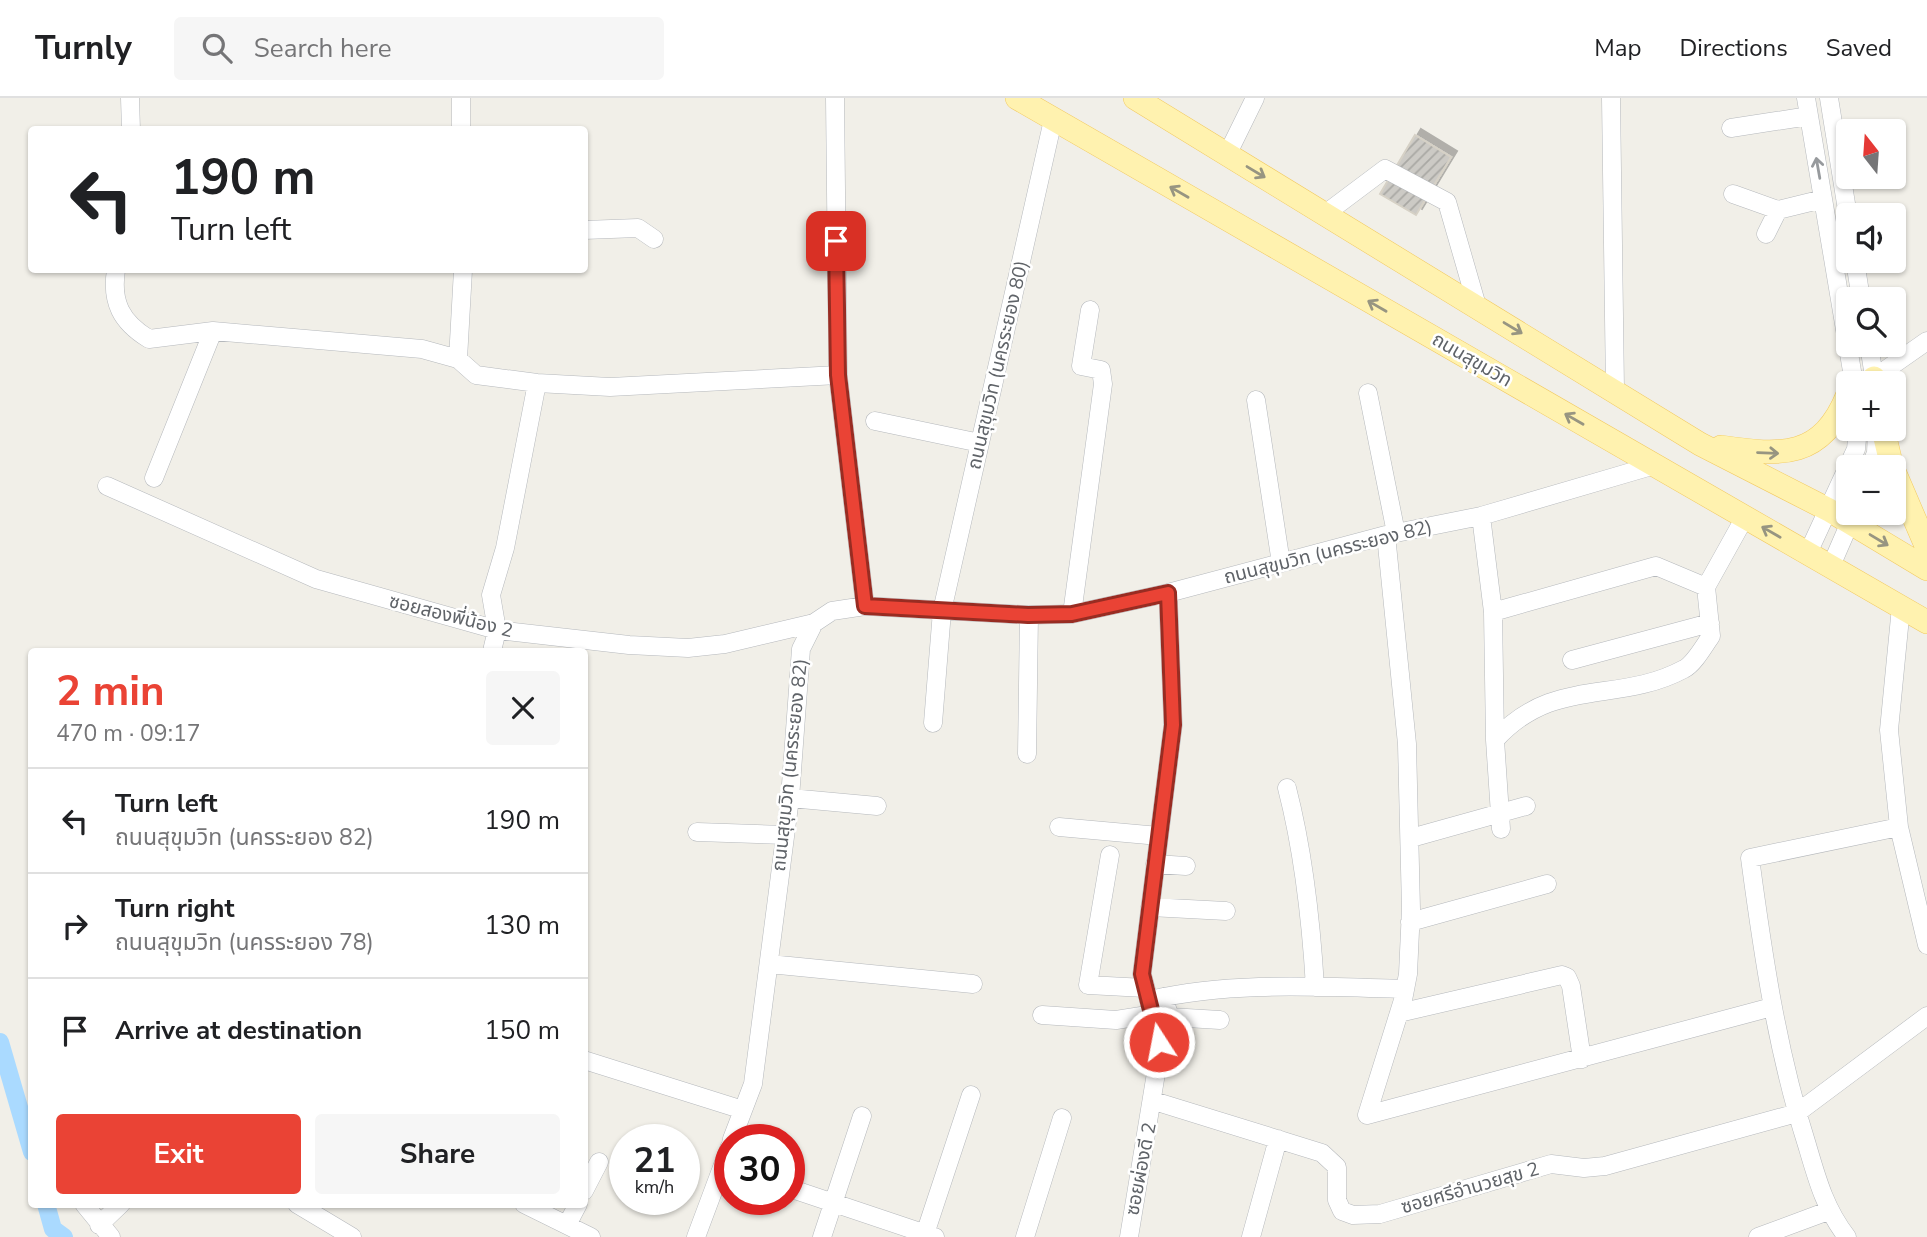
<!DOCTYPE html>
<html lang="en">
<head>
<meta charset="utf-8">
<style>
	:root { --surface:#fff; --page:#f6f6f6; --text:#202124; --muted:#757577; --line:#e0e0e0; --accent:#ea4335 }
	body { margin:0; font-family:"Nunito Sans","Noto Sans Thai",sans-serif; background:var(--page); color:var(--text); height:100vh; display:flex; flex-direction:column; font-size:26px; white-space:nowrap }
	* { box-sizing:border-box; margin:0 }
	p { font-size:23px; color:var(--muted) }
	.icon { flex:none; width:38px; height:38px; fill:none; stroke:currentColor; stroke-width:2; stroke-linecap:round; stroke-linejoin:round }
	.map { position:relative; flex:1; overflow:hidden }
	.drawer { position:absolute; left:28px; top:550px; width:560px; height:560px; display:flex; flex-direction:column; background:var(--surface); border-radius:7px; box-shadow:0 2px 5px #0004 }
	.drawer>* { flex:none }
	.banner { position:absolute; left:28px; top:28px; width:560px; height:147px; border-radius:7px; box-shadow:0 2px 5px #0004; background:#fff; color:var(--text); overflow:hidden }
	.needle { width:46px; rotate:343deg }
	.fabs { position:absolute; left:1836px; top:21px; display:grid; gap:14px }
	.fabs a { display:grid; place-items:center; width:70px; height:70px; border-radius:7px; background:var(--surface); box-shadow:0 2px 5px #0004; font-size:35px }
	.speed { position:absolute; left:609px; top:1026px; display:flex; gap:14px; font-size:35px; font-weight:700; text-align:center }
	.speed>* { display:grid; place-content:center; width:91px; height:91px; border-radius:50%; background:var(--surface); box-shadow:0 2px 5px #0004; line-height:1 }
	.speed small { font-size:18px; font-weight:400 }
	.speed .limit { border:10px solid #d22; background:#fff; color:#111 }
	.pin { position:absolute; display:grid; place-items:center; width:60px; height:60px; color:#fff; margin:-30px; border-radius:14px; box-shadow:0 4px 10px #0006 }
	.me { position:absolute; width:77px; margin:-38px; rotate:349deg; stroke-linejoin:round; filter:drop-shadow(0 0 5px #0008) }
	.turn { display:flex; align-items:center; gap:24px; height:147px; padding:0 28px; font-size:32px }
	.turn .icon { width:91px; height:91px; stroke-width:2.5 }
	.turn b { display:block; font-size:49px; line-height:60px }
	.round { display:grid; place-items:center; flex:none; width:74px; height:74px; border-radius:7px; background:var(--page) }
	.headline { display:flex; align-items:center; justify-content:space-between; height:119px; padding:0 28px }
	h1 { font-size:42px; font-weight:700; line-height:52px; color:var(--accent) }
	.primary-button { display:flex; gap:14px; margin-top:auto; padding:14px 28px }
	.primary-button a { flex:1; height:80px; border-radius:7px; background:var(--accent); color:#fff; font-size:28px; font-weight:700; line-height:80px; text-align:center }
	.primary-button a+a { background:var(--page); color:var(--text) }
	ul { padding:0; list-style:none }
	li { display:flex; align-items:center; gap:21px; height:105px; padding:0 28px; border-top:2px solid var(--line) }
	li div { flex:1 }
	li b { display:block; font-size:26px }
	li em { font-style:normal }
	header { display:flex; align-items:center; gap:42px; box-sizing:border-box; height:98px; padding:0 35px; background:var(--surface); border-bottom:2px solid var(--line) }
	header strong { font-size:33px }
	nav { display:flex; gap:38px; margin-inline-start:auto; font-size:24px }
	.search { width:490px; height:63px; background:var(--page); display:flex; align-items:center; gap:18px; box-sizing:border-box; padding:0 24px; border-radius:7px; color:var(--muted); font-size:26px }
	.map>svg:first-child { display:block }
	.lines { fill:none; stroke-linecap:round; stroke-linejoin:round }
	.canal { stroke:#aadaff; stroke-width:18 }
	.building { fill:url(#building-hatch); stroke:#d6d1c6; stroke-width:2; filter:url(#shadow) }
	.minor-casing { stroke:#b5b8bc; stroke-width:19 }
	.major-casing { stroke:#f2c960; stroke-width:24 }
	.minor { stroke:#fff; stroke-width:18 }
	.major { stroke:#fff2af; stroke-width:23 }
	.oneway { stroke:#979a9d }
	.oneway2 { stroke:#979581 }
	.route-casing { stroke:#982c22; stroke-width:18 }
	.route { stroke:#ea4335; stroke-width:12 }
	.labels { text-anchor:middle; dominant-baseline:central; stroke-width:5; stroke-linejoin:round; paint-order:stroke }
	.street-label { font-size:19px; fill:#5f6368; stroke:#fff }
</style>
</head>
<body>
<header>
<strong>Turnly</strong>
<div class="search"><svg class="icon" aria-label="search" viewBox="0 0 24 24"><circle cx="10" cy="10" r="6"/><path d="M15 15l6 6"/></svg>Search here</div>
<nav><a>Map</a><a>Directions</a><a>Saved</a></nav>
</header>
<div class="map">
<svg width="1927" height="1139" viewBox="0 0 1927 1139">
	<defs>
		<pattern id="building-hatch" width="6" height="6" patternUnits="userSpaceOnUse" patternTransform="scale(1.75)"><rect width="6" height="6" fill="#cccac5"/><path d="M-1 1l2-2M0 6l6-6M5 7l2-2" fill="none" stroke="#a9a8a4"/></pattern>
		<filter id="shadow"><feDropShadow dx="6" dy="-6" stdDeviation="0" flood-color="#0004"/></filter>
	</defs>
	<rect width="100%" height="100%" fill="#f1efe8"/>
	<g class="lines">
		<path class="canal" d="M0 944 32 1054
			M46 1106 53 1131 64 1139"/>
	</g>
	<path class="building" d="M1415 37 1451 59 1416 117 1380 96Z"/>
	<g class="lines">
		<defs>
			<path id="minor" d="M130 0 131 32
				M461 0V32
				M835 0 838 277 865 508
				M1611 0 1615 292
				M1806 0 1854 285
				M1829 0 1848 118
				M1731 30 1809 18
				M1227 57 1255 0
				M1733 96 1778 112 1823 101
				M1325 116 1385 71 1447 104 1477 208
				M584 132 638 130 654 141
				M1766 136 1778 112
				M1855 163 1861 201
				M116 172C111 204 121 224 149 241L213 233 422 251 458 261 476 277 537 285 610 289 838 277
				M1869 247 1875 285
				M458 261 463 172
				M1874 280 1927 243
				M1368 295 1396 435
				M1256 302 1281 465
				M875 323 980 345
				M1870 369 1876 355 1877 331
				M154 380 213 233
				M107 388 316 481 497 532 629 547 688 550 725 546 814 525
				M1481 418 1493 514 1495 642
				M1808 455 1856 351 1858 331
				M1831 468 1854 415
				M1901 509 1889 632 1899 729 1927 847
				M1493 514 1656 468 1706 489
				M1072 516 1103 286 1101 272 1081 268 1090 212
				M492 553 497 532 491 497 505 450 537 285
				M1572 562 1710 525
				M933 625 942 513 1053 22
				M1027 656 1029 517
				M1287 690C1304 756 1311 821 1315 889
				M790 700 877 708
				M1059 729 1159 738
				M1501 731 1495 642C1554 577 1617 607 1684 571 1694 566 1704 548 1711 538L1706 489 1745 419
				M697 734 785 737
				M1411 740 1526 708
				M1110 757 1088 887 1145 890
				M1155 766 1186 768
				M1150 809 1226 813
				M1410 824 1547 786
				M769 866 973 886
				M1163 899 1170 919 1220 922
				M1150 902C1234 883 1319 889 1405 891
				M1399 915 1562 877 1567 879 1571 888 1582 961
				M1042 917 1116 922 1154 916
				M584 962 743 1012
				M1154 1003 1322 1055 1337 1069V1102L1342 1113 1353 1117 1380 1116 1551 1066 1584 1070 1605 1068 1797 1015 1927 918
				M1367 1017 1403 902 1408 876 1411 811 1407 646 1386 437
				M1367 1017 1772 909
				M732 1041 753 986 790 700 801 551 814 525 832 513 865 508 1029 517 1072 516 1168 495 1386 437 1481 418 1655 367
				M789 1090 935 1139
				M584 1093 599 1064
				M84 1106 111 1139
				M297 1106 352 1139
				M524 1106 591 1139
				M99 1127 121 1106
				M567 1127 578 1106
				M696 1139 730 1048
				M822 1139 862 1018
				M924 1139 971 997
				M1025 1139 1062 1020
				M1129 1139 1158 963 1156 930 1142 876 1173 627 1168 495
				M1251 1139 1278 1041
				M1758 1139 1828 1113
				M1847 1139C1825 1111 1817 1081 1807 1047 1777 953 1763 857 1750 760L1899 729"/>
			<path id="major" d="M1017 0 1927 524
				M1135 0 1700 346 1829 412 1927 471
				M1874 280 1875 285
				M1883 331 1892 369
				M1721 349C1782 358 1822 361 1848 296
				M1894 373 1927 450"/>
		</defs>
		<use href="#minor" class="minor-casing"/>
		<use href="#major" class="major-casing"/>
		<use href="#minor" class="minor"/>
		<use href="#major" class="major"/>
	</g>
	<defs><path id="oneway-shaft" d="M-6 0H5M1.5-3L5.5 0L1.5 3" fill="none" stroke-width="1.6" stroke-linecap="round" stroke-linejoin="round" transform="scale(1.75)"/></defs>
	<use class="oneway" href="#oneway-shaft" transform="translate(1818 70) rotate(-100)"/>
	<g class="oneway2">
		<use href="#oneway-shaft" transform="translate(1256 74) rotate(31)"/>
		<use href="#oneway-shaft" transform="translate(1179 94) rotate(-150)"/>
		<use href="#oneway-shaft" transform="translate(1377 208) rotate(-150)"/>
		<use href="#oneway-shaft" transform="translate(1513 230) rotate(31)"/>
		<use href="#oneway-shaft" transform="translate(1574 321) rotate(-150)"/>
		<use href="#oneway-shaft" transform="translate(1768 355) rotate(2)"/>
		<use href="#oneway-shaft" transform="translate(1771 434) rotate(-150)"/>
		<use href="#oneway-shaft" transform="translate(1879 442) rotate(31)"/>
	</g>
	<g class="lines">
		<defs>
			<path id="route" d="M836 143 838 277 865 508 1028 517 1072 516 1168 495 1173 627 1142 876 1159 944"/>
		</defs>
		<use href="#route" class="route-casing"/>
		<use href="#route" class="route"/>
	</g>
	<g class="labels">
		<g class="street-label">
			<text transform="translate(1472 262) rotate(30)">ถนนสุขุมวิท</text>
			<text transform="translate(998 267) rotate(-77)">ถนนสุขุมวิท (นครระยอง 80)</text>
			<text transform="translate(1328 454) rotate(-14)">ถนนสุขุมวิท (นครระยอง 82)</text>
			<text transform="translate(451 518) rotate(14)">ซอยสองพี่น้อง 2</text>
			<text transform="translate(790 667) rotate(-84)">ถนนสุขุมวิท (นครระยอง 82)</text>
			<text transform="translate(1141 1071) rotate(-79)">ซอยผ่องดี 2</text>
			<text transform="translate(1470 1090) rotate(-16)">ซอยศรีอำนวยสุข 2</text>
		</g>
	</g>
</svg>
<div class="fabs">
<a><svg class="needle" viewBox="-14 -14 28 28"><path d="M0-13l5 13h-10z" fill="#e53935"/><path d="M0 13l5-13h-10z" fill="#757577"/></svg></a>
<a><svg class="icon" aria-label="sound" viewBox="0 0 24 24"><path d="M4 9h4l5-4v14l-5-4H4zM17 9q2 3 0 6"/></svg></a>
<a><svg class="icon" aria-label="search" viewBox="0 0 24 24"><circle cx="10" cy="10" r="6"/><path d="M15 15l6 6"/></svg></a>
<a>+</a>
<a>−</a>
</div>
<div class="speed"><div>21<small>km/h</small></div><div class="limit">30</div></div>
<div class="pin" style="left:836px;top:143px;background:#d93025"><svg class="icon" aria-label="arrive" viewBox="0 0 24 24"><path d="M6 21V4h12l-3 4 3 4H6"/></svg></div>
<svg class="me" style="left:1159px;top:944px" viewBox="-20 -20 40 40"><circle r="17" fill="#ea4335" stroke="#fff" stroke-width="3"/><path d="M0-11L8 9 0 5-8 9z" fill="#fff"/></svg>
<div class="banner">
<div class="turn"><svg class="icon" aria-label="left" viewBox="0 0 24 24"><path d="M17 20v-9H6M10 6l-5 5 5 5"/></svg><div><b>190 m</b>Turn left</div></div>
</div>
<section class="drawer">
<div class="headline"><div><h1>2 min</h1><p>470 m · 09:17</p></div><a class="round"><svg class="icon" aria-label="close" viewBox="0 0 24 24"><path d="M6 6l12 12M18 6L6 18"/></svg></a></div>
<ul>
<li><svg class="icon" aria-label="left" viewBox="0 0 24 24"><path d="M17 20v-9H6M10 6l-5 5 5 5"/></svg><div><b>Turn left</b><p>ถนนสุขุมวิท (นครระยอง 82)</p></div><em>190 m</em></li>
<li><svg class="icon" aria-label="right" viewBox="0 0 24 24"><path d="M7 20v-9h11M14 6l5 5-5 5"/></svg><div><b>Turn right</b><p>ถนนสุขุมวิท (นครระยอง 78)</p></div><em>130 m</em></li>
<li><svg class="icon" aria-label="arrive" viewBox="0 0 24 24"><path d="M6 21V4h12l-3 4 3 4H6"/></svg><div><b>Arrive at destination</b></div><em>150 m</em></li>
</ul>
<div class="primary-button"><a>Exit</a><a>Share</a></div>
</section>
</div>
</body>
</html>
